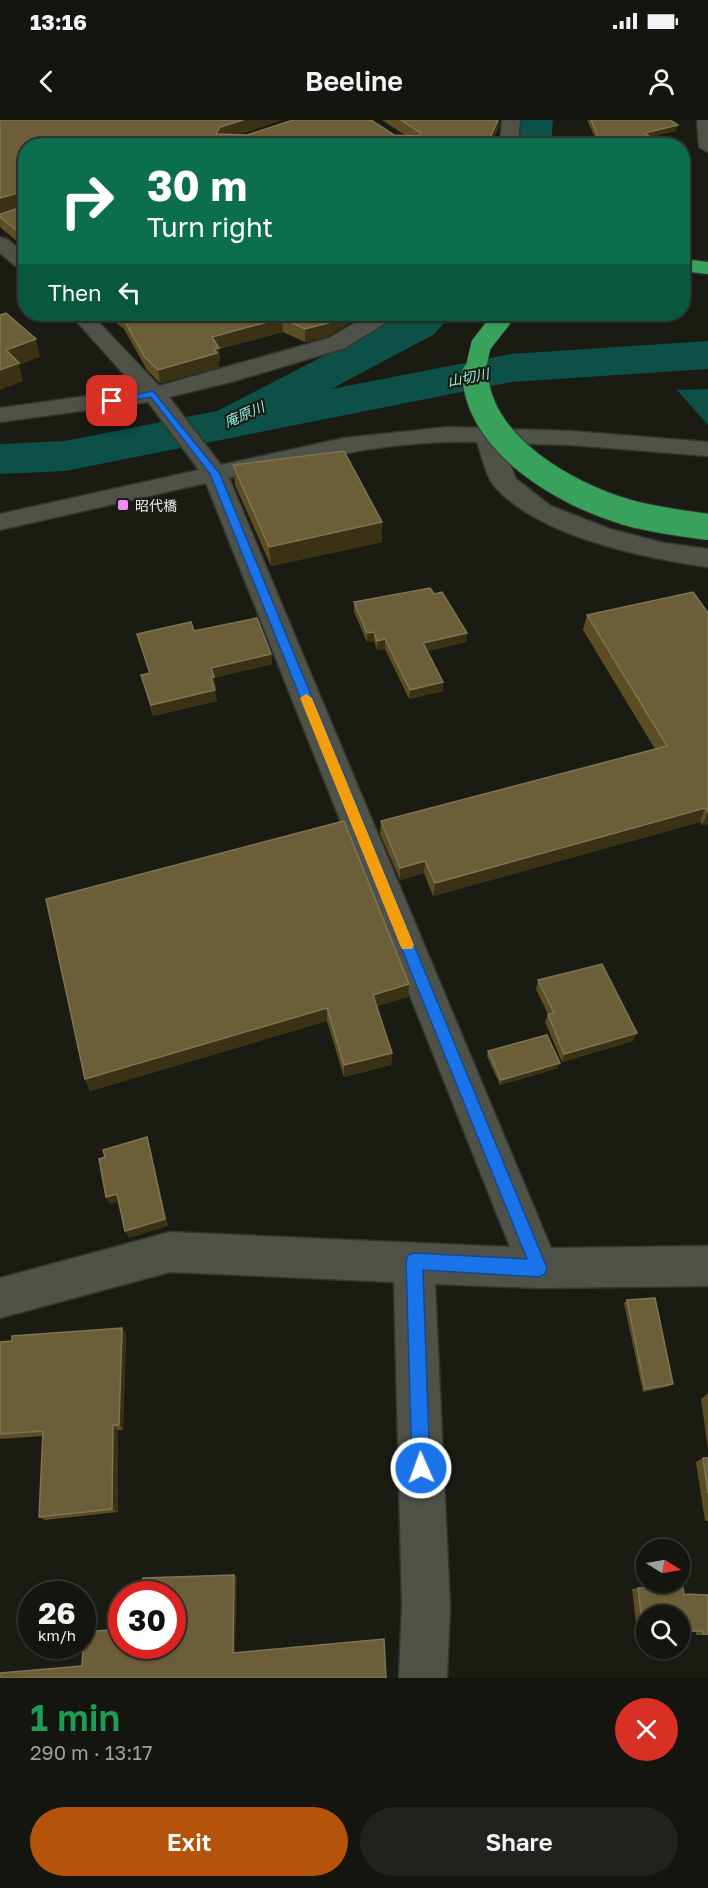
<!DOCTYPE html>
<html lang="en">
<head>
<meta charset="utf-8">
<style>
	:root { --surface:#14150f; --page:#21221d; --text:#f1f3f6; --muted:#9d9f9e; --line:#33342f; --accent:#b45309 }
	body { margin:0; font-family:"Golos Text","Noto Sans JP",sans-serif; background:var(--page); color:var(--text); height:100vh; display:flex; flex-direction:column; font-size:22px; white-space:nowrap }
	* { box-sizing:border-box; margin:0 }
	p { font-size:20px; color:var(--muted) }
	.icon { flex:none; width:33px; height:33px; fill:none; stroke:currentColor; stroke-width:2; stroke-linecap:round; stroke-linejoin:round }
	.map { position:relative; height:1558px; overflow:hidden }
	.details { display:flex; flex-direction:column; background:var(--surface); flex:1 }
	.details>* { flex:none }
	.top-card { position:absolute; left:18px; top:18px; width:672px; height:183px; border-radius:24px; box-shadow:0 2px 4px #0004,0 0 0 2px var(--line); background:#0b6e4f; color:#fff; overflow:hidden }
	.needle { width:39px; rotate:101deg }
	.fabs { position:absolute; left:636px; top:1419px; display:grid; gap:12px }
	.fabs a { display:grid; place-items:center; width:54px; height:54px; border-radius:50%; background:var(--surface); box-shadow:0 2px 4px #0004,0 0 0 2px var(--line); font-size:30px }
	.speed { position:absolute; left:18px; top:1461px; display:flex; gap:12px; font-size:30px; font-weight:700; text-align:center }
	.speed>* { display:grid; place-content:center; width:78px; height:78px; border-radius:50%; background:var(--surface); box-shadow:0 2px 4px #0004,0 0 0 2px var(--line); line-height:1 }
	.speed small { font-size:15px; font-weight:400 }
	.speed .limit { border:9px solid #d22; background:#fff; color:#111 }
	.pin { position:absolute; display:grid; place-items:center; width:51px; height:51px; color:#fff; margin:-26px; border-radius:12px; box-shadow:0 3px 9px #0006 }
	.me { position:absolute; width:66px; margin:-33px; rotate:358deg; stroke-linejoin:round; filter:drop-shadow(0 0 4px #0008) }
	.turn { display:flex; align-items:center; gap:21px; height:126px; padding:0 30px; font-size:27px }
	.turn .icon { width:78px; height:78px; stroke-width:2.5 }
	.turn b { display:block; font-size:42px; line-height:51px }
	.then { display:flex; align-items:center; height:57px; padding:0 30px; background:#0003; gap:12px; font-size:22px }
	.round { display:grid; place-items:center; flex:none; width:63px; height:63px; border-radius:32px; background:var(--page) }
	.overview { display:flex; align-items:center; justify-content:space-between; height:102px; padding:0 30px }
	h1 { font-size:36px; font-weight:600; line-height:45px; color:#1e9e55 }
	.cta { display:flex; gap:12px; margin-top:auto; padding:12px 30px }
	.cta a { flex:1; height:69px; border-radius:36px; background:var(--accent); color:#fff; font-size:24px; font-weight:600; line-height:69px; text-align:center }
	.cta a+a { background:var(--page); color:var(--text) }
	.status { display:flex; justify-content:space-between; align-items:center; height:42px; padding:0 30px; background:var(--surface); direction:ltr }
	.status svg { height:16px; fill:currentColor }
	header { display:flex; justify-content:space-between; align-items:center; height:78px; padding:0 30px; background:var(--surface); font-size:27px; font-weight:600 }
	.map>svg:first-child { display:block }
	.water { fill:#0c5048 }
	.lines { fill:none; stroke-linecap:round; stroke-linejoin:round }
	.river { fill:#0c5048; fill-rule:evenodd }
	.minor-casing { stroke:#33352f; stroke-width:3 }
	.highway-casing { stroke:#33352f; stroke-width:3 }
	.minor { fill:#4f5248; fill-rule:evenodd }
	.highway { fill:#38a15c; fill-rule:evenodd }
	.highway-bridge-far1-casing { stroke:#33352f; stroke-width:21; stroke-linecap:butt }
	.highway-bridge-casing { stroke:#33352f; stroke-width:28; stroke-linecap:butt }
	.highway-bridge-far1 { stroke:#38a15c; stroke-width:20 }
	.highway-bridge { stroke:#38a15c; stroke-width:26 }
	.wall { fill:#5c4d24 }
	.shaded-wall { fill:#3b3215 }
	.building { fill:#6b5e38; stroke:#7f7453; stroke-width:1.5 }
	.route { fill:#1a73e8; stroke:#114b97; stroke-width:1.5 }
	.slow { fill:#f59e0b }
	.poi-dot { fill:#ee8cf8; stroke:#1a1c14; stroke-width:2 }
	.labels { text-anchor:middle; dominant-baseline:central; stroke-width:4.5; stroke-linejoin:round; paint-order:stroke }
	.far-water-label { font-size:14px; font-style:italic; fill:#8deede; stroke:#1a1c14 }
	.far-poi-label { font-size:14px; fill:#e9ebe5; stroke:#1a1c14; text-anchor:start }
</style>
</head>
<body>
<div class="status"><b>13:16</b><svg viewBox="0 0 49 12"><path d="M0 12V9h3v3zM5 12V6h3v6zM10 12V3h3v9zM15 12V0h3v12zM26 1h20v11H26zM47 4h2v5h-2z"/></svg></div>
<header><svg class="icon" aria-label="back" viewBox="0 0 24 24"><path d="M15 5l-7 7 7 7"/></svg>Beeline<svg class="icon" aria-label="person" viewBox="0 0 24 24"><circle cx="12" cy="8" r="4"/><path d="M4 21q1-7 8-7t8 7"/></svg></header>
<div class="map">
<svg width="708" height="1558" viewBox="0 0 708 1558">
	<rect width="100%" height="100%" fill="#1a1c14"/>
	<path class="water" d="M708 269V305L677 270Z"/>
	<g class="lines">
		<path class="river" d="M517 0H553L551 26H515Z
			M405 194H453L433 215 331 269 511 234 708 221V249L511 262 65 351 0 354V324L65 321 217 291Z"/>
		<defs>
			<path id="minor" d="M502 0H520L518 26H500Z
				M697 0H708V32L699 27Z
				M0 117 7 119 26 134V151L19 149 0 133Z
				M70 194H91L159 266 329 218 370 194H394L392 199 345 228 231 262 169 277 221 345 344 318 448 307 571 311 708 322V336L571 325 501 323 516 359 551 386 610 409 664 423 708 429V447C644 438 541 417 496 368 486 358 482 336 477 322 392 319 311 340 229 358L551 1128 708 1126V1166L539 1168 435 1164 450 1487 447 1558H399L402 1487 394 1162 170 1152 0 1198V1158L170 1112 510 1127 206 363 0 410V394L199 350 148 282 0 302V288L137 269Z"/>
			<path id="highway" d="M682 139 708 142V154L682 151Z"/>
		</defs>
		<use href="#minor" class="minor-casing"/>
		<use href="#highway" class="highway-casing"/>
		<use href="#minor" class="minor"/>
		<use href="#highway" class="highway"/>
		<defs>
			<path id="highway-bridge-far1" d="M474 256 481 225 505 194"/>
			<path id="highway-bridge" d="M475 254C479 325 565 374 626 392 653 400 681 403 708 407"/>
		</defs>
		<use href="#highway-bridge-far1" class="highway-bridge-far1-casing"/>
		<use href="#highway-bridge" class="highway-bridge-casing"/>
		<use href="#highway-bridge-far1" class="highway-bridge-far1"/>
		<use href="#highway-bridge" class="highway-bridge"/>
	</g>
	<path class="wall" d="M0 0H282L237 15H405L382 0H499L498 9 494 18 498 19 497 26H26V129L1 108 0 106V94L25 86V85L0 92Z
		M587 0H670L676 11 650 17 662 26H596V24H598Z
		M105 194H361L346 205 328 216 305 222 283 212 219 229 220 241 218 242 219 247 160 263 147 250 124 209Z
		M233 345 382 422 271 446 235 365Z
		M354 482 466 522 427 531 443 571 409 579 385 529 377 530 374 521 367 522 354 492Z
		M708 493V704L702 705 700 702 433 776 424 753 400 760 380 714 381 701 655 629 583 510 587 495Z
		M194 511 271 534 272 544 214 558 216 568H214L217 581 153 596 141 555 149 553 140 524 137 514Z
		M538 860 633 921 562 942 545 902 548 894 536 869Z
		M409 864 408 877 377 886 392 933 391 945 344 957 327 901 90 971 85 959Z
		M488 931 558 948 500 965 487 936Z
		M627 1180 673 1264 670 1266 643 1272 624 1183Z
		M122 1208 126 1214 123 1310H118V1392L45 1400 39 1397 43 1316 0 1319V1222Z
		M707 1274H708V1329L701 1279Z
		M703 1338H708V1401H705L696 1342Z
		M638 1468 684 1474 708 1475V1515H696V1512H637L632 1469Z"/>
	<path class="shaded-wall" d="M243 0H282L221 20 216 14 220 7Z
		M498 0H499L498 9 491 26 490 18Z
		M678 5 676 11 643 19 645 13Z
		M688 51 687 57 682 58V52Z
		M24 71 26 85 0 92V78Z
		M343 194H361L346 205 328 216 305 222V209Z
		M282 198 283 212 219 229 220 241 218 242 219 247 160 263 158 250 212 217Z
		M36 219 40 237 19 245 23 261 0 270V250L6 230Z
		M382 402V422L271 446 269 427Z
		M374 512V521L367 522V513Z
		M467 513 466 522 422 532 423 523Z
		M385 519V529L377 530V521Z
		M271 534 272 544 214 558 216 568H212L211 558V548Z
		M443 562V571L409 579 410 570Z
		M215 570 217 581 153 596 151 585Z
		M705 688 700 702 433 776 435 763Z
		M708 692V704L702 705Z
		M425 741 424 753 400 760V748Z
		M409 864 408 877 373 887V875Z
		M327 888V901L90 971 85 959Z
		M637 913 633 921 562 942 564 934Z
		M392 933 391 945 344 957V945Z
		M560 943 558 948 500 965 501 960Z
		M147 1017 150 1025 168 1106 129 1118 125 1111Z
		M117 1074 120 1081 110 1084 106 1077Z
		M122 1208 126 1214 123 1310 119 1305Z
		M113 1305 118 1310V1392L112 1389Z
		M234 1455 237 1457 235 1533H233Z"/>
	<path class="building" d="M0 0H243L220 7 216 14 247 15 293 0H371L394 15 419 16 421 13 401 0H498L490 18 498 19 494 26H26V118L0 97V94L25 86 24 71 0 78Z
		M591 0H670L678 5 645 13 662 26H597L596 24H601Z
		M682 47 688 51 682 52Z
		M6 193 36 219 6 230 19 243 0 250V195Z
		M118 194H343L328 203 305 209 282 198 212 217 219 228 214 229 217 233 158 250 144 236 122 196Z
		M344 331 382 402 269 427 233 345Z
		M430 468 434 474 442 472 467 513 423 523 443 562 410 570 385 519 377 521 374 512 367 513 354 482Z
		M693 472 708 493V692L705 688 435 763 425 741 400 748 381 701 667 626 587 495Z
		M257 498 271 534 211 548 214 557 211 558 215 570 151 585 141 555 150 553 137 514 191 502 194 511Z
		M344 701 409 864 373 875 392 933 344 945 327 888 85 959 46 779Z
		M602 844 637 913 564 934 548 894 554 893 538 860Z
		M547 915 560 943 501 960 488 931Z
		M147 1017 165 1099 125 1111 117 1074 106 1077 99 1039 105 1037 103 1030Z
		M655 1178 673 1264 645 1269 627 1180Z
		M122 1208 119 1305H113L112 1389 39 1397 43 1311 0 1314V1222L12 1221V1216Z
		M703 1338H708V1373Z
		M234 1455 233 1533 384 1519 386 1558H0V1553L82 1546 84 1512 122 1509V1526H172V1474H142L143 1458Z
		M638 1468H683L684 1474 708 1475V1514H703V1511H680V1496H646V1511H643Z"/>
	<path class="route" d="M153 271 220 354 547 1148 545 1154 539 1157 423 1150 430 1348 428 1355 421 1358 415 1355 412 1348 406 1141 408 1135 414 1133 527 1139 210 354 151 277 112 284 107 281Z"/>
	<path class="slow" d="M306 574 312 578 414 825 412 829H402L400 825 300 578Z"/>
	<rect class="poi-dot" x="117" y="379" width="12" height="12" rx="3"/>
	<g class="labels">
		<g class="far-water-label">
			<text transform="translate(468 257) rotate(-11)">山切川</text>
			<text transform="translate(244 294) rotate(-24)">庵原川</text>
		</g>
		<g class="far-poi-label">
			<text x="135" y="385">昭代橋</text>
		</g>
	</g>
</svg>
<div class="fabs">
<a><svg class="needle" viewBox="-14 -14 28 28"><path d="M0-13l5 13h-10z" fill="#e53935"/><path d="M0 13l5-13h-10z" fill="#9d9f9e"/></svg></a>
<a><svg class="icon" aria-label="search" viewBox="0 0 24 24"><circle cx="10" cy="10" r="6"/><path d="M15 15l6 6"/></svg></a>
</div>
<div class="speed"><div>26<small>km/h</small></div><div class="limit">30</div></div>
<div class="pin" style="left:112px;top:281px;background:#d93025"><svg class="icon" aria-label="arrive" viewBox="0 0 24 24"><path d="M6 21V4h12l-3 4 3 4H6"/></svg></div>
<svg class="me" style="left:421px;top:1348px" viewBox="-20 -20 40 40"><circle r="17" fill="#1a73e8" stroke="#fff" stroke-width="3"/><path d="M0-11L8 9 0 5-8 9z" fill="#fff"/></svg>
<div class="top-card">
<div class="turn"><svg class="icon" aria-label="right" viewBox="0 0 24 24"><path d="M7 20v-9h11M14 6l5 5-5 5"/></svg><div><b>30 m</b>Turn right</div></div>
<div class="then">Then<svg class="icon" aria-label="left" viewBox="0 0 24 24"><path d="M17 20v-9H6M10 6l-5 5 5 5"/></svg></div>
</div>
</div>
<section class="details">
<div class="overview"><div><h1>1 min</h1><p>290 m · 13:17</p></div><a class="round" style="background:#d93025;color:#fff"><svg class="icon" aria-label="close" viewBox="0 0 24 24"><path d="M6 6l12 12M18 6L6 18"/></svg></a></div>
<div class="cta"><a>Exit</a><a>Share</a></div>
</section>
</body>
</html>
